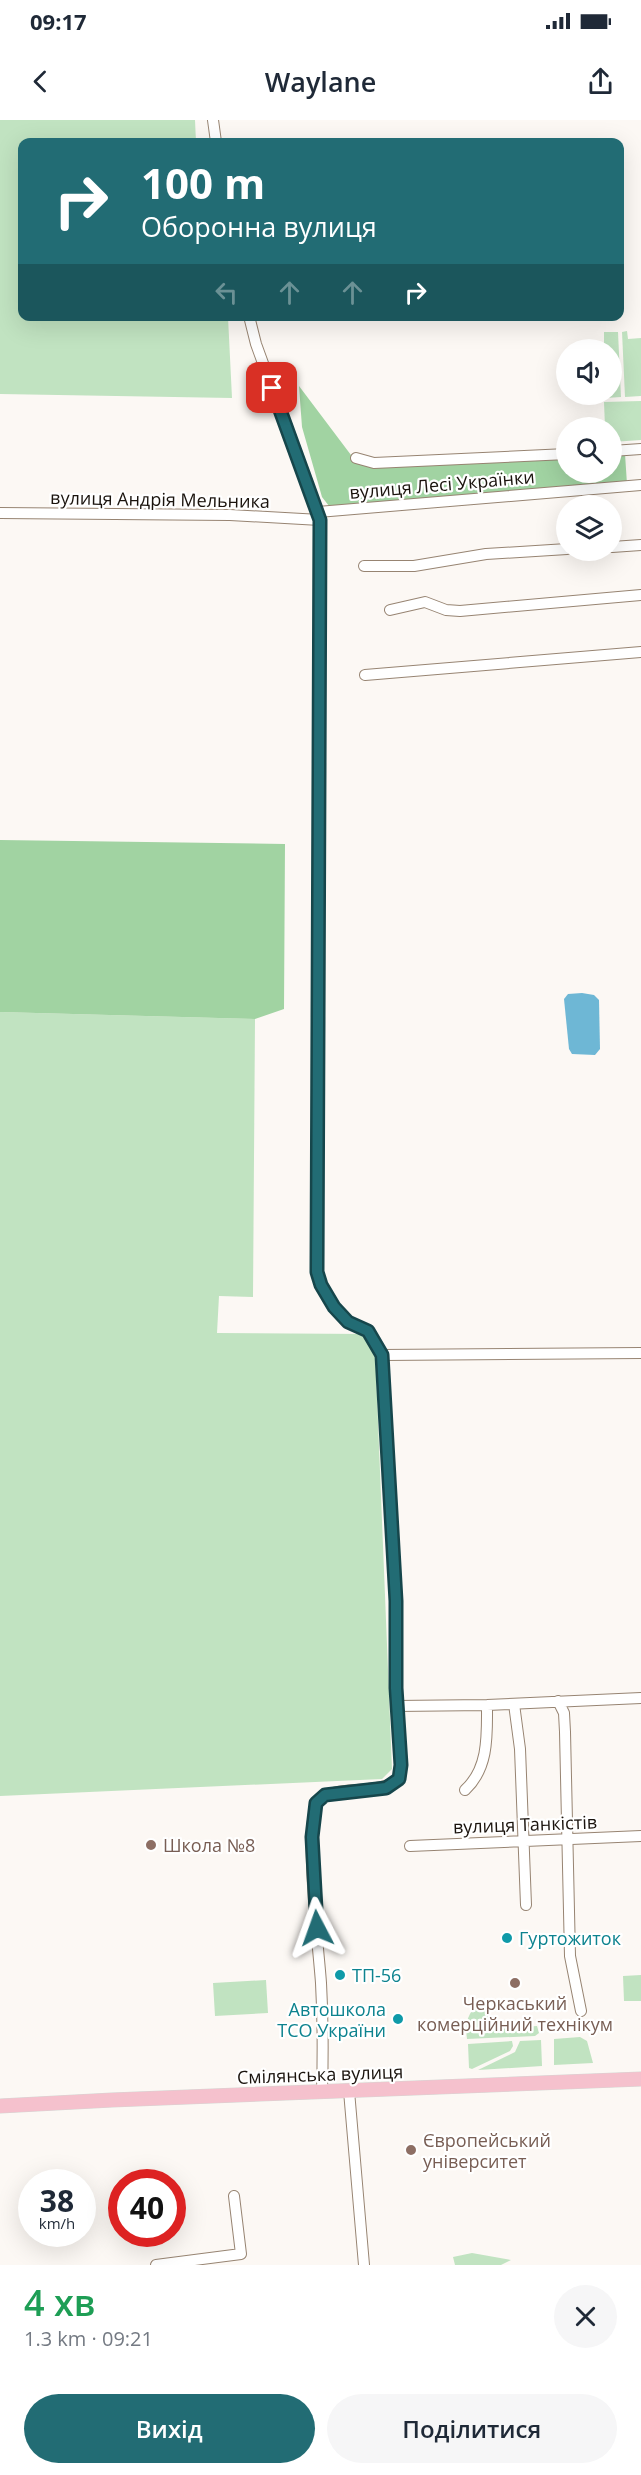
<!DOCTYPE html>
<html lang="uk">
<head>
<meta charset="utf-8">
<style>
	:root { --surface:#fff; --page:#f6f6f7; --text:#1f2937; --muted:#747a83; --accent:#226c74 }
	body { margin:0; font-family:"Open Sans",sans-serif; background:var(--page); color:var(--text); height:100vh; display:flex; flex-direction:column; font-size:22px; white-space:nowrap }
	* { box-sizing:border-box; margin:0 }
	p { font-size:20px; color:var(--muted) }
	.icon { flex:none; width:33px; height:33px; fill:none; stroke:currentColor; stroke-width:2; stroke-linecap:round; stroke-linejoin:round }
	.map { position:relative; height:2145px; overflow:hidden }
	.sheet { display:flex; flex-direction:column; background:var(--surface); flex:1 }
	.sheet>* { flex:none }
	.banner { position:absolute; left:18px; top:18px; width:606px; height:183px; border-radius:12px; box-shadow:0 6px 24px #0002; background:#226c74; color:#fff; overflow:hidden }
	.controls { position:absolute; left:556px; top:219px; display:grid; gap:12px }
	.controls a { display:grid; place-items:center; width:66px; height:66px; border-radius:50%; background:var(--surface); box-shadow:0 6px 24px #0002; font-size:30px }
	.speed { position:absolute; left:18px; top:2049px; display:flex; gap:12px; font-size:30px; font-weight:700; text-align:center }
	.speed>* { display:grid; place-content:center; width:78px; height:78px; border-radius:50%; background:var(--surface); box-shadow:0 6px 24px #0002; line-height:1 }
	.speed small { font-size:15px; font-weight:400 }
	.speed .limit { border:9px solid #d22; background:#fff; color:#111 }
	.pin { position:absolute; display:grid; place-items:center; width:51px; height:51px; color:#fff; margin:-26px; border-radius:12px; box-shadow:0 3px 9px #0006 }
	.me { position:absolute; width:66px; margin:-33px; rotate:356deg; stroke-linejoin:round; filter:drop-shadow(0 0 4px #0008) }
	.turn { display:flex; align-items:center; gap:21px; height:126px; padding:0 24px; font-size:27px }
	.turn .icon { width:78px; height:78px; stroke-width:2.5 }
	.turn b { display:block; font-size:42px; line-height:51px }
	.lanes { display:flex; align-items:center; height:57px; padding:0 24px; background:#0003; justify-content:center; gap:30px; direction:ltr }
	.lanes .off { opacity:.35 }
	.round { display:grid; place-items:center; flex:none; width:63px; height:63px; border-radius:32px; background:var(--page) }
	.summary { display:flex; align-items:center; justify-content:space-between; height:102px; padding:0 24px }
	h1 { font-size:36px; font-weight:600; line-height:45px; color:#1e9e55 }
	.action { display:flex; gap:12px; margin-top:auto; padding:12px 24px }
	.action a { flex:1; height:69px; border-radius:36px; background:var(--accent); color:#fff; font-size:24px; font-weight:600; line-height:69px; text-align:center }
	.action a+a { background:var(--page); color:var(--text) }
	.status { display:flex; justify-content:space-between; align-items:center; height:42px; padding:0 30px; background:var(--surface); direction:ltr }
	.status svg { height:16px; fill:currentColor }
	header { display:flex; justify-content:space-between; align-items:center; height:78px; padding:0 24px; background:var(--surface); font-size:27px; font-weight:600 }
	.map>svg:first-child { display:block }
	.green { fill:#c1e3c1 }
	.forest { fill:#a1d3a2 }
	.water { fill:#6eb7d5 }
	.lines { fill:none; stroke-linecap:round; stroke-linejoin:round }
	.minor-casing { stroke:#978472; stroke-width:12 }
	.major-casing { stroke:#d6d5d3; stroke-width:15 }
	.minor { stroke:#fff; stroke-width:10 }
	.major { stroke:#f5c1cd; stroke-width:14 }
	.route-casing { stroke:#16464b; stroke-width:15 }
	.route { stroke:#226c74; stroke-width:10 }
	.education-dot { fill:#8d6e63; stroke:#fff; stroke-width:2 }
	.culture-dot { fill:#0f9aa8; stroke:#fff; stroke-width:2 }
	.labels { text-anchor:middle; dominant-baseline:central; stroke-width:4.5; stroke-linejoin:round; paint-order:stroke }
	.street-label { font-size:18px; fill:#1a130d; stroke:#fff }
	.education-label { font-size:18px; fill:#785e54; stroke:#fff; text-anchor:start }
	.culture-label { font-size:18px; fill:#0d838f; stroke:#fff; text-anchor:start }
</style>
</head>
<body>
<div class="status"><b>09:17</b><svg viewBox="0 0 49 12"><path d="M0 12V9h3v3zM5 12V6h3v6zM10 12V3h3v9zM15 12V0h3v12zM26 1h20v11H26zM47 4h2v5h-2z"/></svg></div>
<header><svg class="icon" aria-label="back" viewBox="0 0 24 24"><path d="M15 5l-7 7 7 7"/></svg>Waylane<svg class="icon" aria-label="share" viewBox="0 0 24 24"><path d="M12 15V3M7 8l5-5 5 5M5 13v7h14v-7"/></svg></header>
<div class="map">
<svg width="641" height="2145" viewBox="0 0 641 2145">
	<rect width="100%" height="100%" fill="#fcf8f4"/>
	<path class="green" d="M0 0H195L196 22H22V196L228 197 232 278 0 274Z
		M627 211 628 219 641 218V276L625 277 622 212Z
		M604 212H618L621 277 606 278V275L612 274V230L604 229Z
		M641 281V320L612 322V308L605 307 604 282Z
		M0 892 255 899 253 1177 219 1176 217 1213 365 1214 375 1227 392 1649 382 1659 0 1676Z
		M641 1855V1881H624L623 1856Z
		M266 1860 268 1893 215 1896 213 1863Z
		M482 1884 488 1885V1901L492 1909 537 1906 539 1913 535 1916 467 1919C465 1905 467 1889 482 1884Z
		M580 1917 587 1921 593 1943 554 1945V1919Z
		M541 1920 542 1946 478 1950 515 1932 520 1921Z
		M512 1921 513 1926 510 1931 472 1949 469 1948 468 1924Z
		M472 2133 511 2140 501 2145H455L453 2137Z"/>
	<path class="forest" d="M299 266 354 339 567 337V352H612V334H625L627 364 329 386 322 377 302 307Z
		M0 720 285 724 284 889 255 899 0 892Z"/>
	<path class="water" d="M582 873 594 875 599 880 600 929 595 935 572 934 569 929 564 879 568 874Z"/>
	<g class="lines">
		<defs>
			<path id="minor" d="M213 0 216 22
				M249 196 256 224 320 400 317 1152 321 1165 334 1187 348 1202 368 1211 382 1235 396 1481V1568L401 1645 399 1659C377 1677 332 1663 318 1682 303 1701 319 1832 321 1863 323 1899 323 1936 322 1972
				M612 331 641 329
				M356 338 374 343 567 334
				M318 392 641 365
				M0 393 230 395 320 400
				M612 427 641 425
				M364 446H414L486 434 567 429
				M390 490 425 482 446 490 460 491 641 475
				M365 555 641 532
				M382 1235 641 1233
				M558 1581 564 1593 565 1612 570 1836 581 1891
				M514 1584 520 1629 526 1785
				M396 1586 487 1585 641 1578
				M465 1670C489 1648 487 1615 487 1585
				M410 1726 641 1716
				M349 1971 364 2145
				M156 2145 241 2134 234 2076"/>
			<path id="major" d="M0 1986 112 1980 641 1959"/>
		</defs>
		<use href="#minor" class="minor-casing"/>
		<use href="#major" class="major-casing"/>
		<use href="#minor" class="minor"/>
		<use href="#major" class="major"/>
	</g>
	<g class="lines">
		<defs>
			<path id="route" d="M272 268 320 400 317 1152 321 1165 334 1187 348 1202 368 1211 382 1235 396 1481V1568L401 1645 399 1659 386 1668 325 1675 316 1683 312 1717 317 1808"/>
		</defs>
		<use href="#route" class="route-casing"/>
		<use href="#route" class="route"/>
	</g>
	<g class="education-dot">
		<circle cx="151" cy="1725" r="6"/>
		<circle cx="515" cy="1863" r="6"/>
		<circle cx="411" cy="2030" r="6"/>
	</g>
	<g class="culture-dot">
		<circle cx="507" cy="1818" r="6"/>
		<circle cx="340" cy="1855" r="6"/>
		<circle cx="398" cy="1899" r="6"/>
	</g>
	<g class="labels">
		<g class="street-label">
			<text transform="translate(442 364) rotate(-5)">вулиця Лесі Українки</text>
			<text transform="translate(160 379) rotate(1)">вулиця Андрія Мельника</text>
			<text transform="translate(525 1704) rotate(-2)">вулиця Танкістів</text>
			<text transform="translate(320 1954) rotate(-2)">Смілянська вулиця</text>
		</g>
		<g class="education-label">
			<text x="163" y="1725">Школа №8</text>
			<text x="515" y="1883" text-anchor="middle">Черкаський<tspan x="515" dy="21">комерційний технікум</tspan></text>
			<text x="423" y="2020">Європейський<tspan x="423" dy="21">університет</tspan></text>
		</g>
		<g class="culture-label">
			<text x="519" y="1818">Гуртожиток</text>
			<text x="352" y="1855">ТП-56</text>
			<text x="386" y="1889" text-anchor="end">Автошкола<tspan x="386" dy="21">ТСО України</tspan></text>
		</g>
	</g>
</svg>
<div class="controls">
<a><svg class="icon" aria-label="sound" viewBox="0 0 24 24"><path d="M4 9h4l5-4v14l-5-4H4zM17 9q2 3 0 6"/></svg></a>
<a><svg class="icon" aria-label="search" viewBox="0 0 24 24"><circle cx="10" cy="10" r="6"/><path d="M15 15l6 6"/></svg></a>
<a><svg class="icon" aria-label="layers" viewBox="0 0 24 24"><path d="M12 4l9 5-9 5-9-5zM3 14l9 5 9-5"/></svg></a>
</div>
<div class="speed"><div>38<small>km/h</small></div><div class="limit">40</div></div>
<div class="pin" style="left:272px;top:268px;background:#d93025"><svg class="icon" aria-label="arrive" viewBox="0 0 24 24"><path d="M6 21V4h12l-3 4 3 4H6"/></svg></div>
<svg class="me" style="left:317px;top:1808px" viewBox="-20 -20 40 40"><path d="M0-17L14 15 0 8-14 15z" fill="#226c74" stroke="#fff" stroke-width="4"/></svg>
<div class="banner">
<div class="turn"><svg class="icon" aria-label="right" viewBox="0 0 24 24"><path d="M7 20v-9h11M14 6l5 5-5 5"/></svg><div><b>100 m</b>Оборонна вулиця</div></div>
<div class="lanes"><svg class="icon off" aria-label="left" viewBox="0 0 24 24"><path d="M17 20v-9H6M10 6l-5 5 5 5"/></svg><svg class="icon off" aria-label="ahead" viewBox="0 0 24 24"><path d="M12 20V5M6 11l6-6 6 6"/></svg><svg class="icon off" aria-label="ahead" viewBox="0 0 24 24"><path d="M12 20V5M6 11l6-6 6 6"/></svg><svg class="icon" aria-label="right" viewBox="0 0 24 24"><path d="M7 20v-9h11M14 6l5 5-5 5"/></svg></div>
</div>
</div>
<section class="sheet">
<div class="summary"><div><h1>4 хв</h1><p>1.3 km · 09:21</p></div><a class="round"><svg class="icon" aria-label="close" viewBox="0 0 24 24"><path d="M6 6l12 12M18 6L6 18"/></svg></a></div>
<div class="action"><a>Вихід</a><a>Поділитися</a></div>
</section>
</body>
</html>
